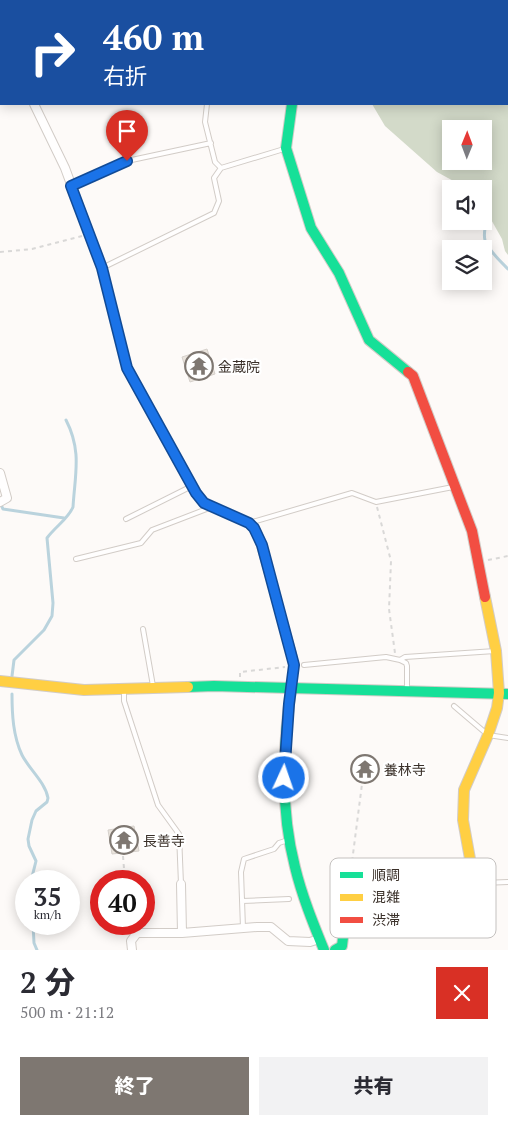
<!DOCTYPE html>
<html lang="ja">
<head>
<meta charset="utf-8">
<style>
	:root { --surface:#fff; --page:#f2f2f3; --text:#2b2b33; --muted:#7c7c81; --accent:#7e7771 }
	body { margin:0; font-family:"PT Serif","Noto Sans JP",serif; background:var(--page); color:var(--text); height:100vh; display:flex; flex-direction:column; font-size:19px; white-space:nowrap }
	* { box-sizing:border-box; margin:0 }
	p { font-size:16px; color:var(--muted) }
	.icon { flex:none; width:28px; height:28px; fill:none; stroke:currentColor; stroke-width:2; stroke-linecap:round; stroke-linejoin:round }
	.map { position:relative; height:950px; overflow:hidden }
	.details { display:flex; flex-direction:column; background:var(--surface); flex:1 }
	.details>* { flex:none }
	.guide { position:absolute; left:0px; top:0px; width:509px; height:105px; box-shadow:0 2px 12px #0003; background:#1a4fa0; color:#fff; overflow:hidden }
	.needle { width:32px; rotate:1deg }
	.tools { position:absolute; left:442px; top:120px; display:grid; gap:10px }
	.tools a { display:grid; place-items:center; width:50px; height:50px; border-radius:0px; background:var(--surface); box-shadow:0 2px 12px #0003; font-size:25px }
	.speed { position:absolute; left:15px; top:870px; display:flex; gap:10px; font-size:25px; font-weight:700; text-align:center }
	.speed>* { display:grid; place-content:center; width:65px; height:65px; border-radius:50%; background:var(--surface); box-shadow:0 2px 12px #0003; line-height:1 }
	.speed small { font-size:12px; font-weight:400 }
	.speed .limit { border:8px solid #d22; background:#fff; color:#111 }
	.pin { position:absolute; display:grid; place-items:center; width:42px; height:42px; color:#fff; margin:-51px -21px; border-radius:50% 50% 50% 0; rotate:-45deg; box-shadow:0 0 5px #0007 }
	.pin .icon { rotate:45deg }
	.me { position:absolute; width:55px; margin:-28px; rotate:3deg; stroke-linejoin:round; filter:drop-shadow(0 0 4px #0008) }
	.turn { display:flex; align-items:center; gap:18px; height:105px; padding:0 20px; font-size:22px }
	.turn .icon { width:65px; height:65px; stroke-width:2.5 }
	.turn b { display:block; font-size:35px; line-height:42px }
	.round { display:grid; place-items:center; flex:none; width:52px; height:52px; border-radius:0px; background:var(--page) }
	.overview { display:flex; align-items:center; justify-content:space-between; height:85px; padding:0 20px }
	h1 { font-size:30px; font-weight:800; line-height:38px }
	.action { display:flex; gap:10px; margin-top:auto; padding:10px 20px }
	.action a { flex:1; height:58px; border-radius:0px; background:var(--accent); color:#fff; font-size:20px; font-weight:800; line-height:58px; text-align:center }
	.action a+a { background:var(--page); color:var(--text) }
	.map>svg:first-child { display:block }
	.forest { fill:#d3dac9; fill-rule:evenodd }
	.lines { fill:none; stroke-linecap:round; stroke-linejoin:round }
	.stream { stroke:#bad3dd; stroke-width:3 }
	.building { fill:#eae4dd; stroke:#d6d1cc }
	.lane-casing { stroke:#d2ccc7; stroke-width:6 }
	.street-casing { stroke:#d2ccc7; stroke-width:10 }
	.fast-casing { stroke:#d2ccc7; stroke-width:12 }
	.slow-casing { stroke:#d2ccc7; stroke-width:12 }
	.jam-casing { stroke:#d2ccc7; stroke-width:12 }
	.path { stroke:#d9d8d7; stroke-width:2; stroke-dasharray:4 4; stroke-linecap:butt }
	.lane { stroke:#fffefe; stroke-width:4 }
	.street { stroke:#fffefe; stroke-width:8 }
	.fast { stroke:#16e098; stroke-width:10 }
	.slow { stroke:#ffcf43; stroke-width:10 }
	.jam { stroke:#f24e42; stroke-width:10 }
	.route-casing { stroke:#114b97; stroke-width:12 }
	.route { stroke:#1a73e8; stroke-width:9 }
	.labels { text-anchor:middle; dominant-baseline:central; stroke-width:4.5; stroke-linejoin:round; paint-order:stroke }
	.poi-label { font-size:14px; fill:#3a3029; stroke:#fff; text-anchor:start }
	.key { fill:#fff; stroke:#c4c1bf; stroke-width:1 }
	.key-label { font-size:14px; fill:#3a3029 }
</style>
</head>
<body>
<div class="map">
<svg width="508" height="950" viewBox="0 0 508 950">
	<rect width="100%" height="100%" fill="#fdfaf8"/>
	<path class="forest" d="M433 0H508V255L505 251 502 239 484 207V189H468L437 172 385 126 372 104H508V1H433ZM451 129H484V161H451Z"/>
	<g class="lines">
		<path class="stream" d="M454 184 460 189
			M484 211C490 221 482 229 485 240 488 250 501 262 508 269
			M0 503 3 509 64 518
			M12 676 14 660 44 630 52 616 53 603 47 538C55 527 68 519 73 507 75 474 82 451 66 420
			M12 694C12 714 13 736 22 755 29 769 45 782 48 798L47 802 36 811 32 820 28 839 29 846 36 861 31 881
			M33 924 34 943 37 950"/>
	</g>
	<path class="building" d="M207 349 215 374 190 382 182 357Z
		M358 758 375 760 373 779 354 778Z
		M134 826 139 851 112 854 108 830Z"/>
	<g class="lines">
		<defs>
			<path id="lane" d="M120 0 121 1
				M207 104 205 122 215 162 221 168
				M71 186 127 161 211 143
				M102 268 214 213 219 201 214 178 221 168 284 149
				M126 519 192 486
				M249 523 352 493 376 502 453 487
				M76 559 141 543 152 530 212 507
				M143 629 153 686
				M400 660 405 657 495 651
				M304 665 386 657 400 660 406 663 407 666V690
				M124 690V701L158 805 179 834 181 884
				M454 706 488 735 508 738
				M476 882 482 883 508 882
				M242 901 289 899
				M243 928 241 872 244 859 274 849 279 843 288 840"/>
			<path id="street" d="M307 1V0
				M0 11 1 16
				M0 52H1
				M34 104 65 168 102 268 127 368 196 493 204 503 249 523 258 535 292 654 294 665 291 689
				M0 473 7 498 0 502
				M181 884 182 933
				M132 950 131 941 137 933H182L257 927H271L288 941 310 942 319 939"/>
			<path id="fast" d="M292 104 286 148 311 228 339 273 369 340 408 372
				M188 687 214 686 508 694
				M291 689C283 748 280 809 295 867 302 896 313 923 324 950
				M335 950 342 946 347 904C353 901 359 897 365 895 392 889 422 893 449 889"/>
			<path id="slow" d="M0 681 84 690 188 687
				M449 889 474 881 463 820 464 790 488 735 497 708 499 693 496 651 485 597"/>
			<path id="jam" d="M408 372 413 376 472 531 485 597"/>
		</defs>
		<use href="#lane" class="lane-casing"/>
		<use href="#street" class="street-casing"/>
		<use href="#fast" class="fast-casing"/>
		<use href="#slow" class="slow-casing"/>
		<use href="#jam" class="jam-casing"/>
		<path class="path" d="M0 252 32 249 82 236
			M377 507 391 561 389 609 395 653
			M488 560 508 556
			M240 677V672L285 667
			M123 856 125 881
			M348 893 362 784"/>
		<use href="#lane" class="lane"/>
		<use href="#street" class="street"/>
		<use href="#fast" class="fast"/>
		<use href="#slow" class="slow"/>
		<use href="#jam" class="jam"/>
	</g>
	<g class="lines">
		<defs>
			<path id="route" d="M127 161 71 186 102 268 127 368 196 493 204 503 249 523 254 528 262 545 294 665 289 704 284 778"/>
		</defs>
		<use href="#route" class="route-casing"/>
		<use href="#route" class="route"/>
	</g>
	<defs>
		<symbol id="temple-ring" viewBox="-11 -11 22 22"><circle r="9.5" fill="#fff" stroke="#7e7771" stroke-width="1.5"/><path d="M0-6L5-2H3V0L6.5 2.5H4V6H1.5V3h-3V6H-4V2.5H-6.5L-3 0V-2H-5Z" fill="#7e7771"/></symbol>
	</defs>
	<g fill-rule="evenodd">
		<use href="#temple-ring" x="183" y="350" width="32" height="32"/>
		<use href="#temple-ring" x="349" y="753" width="32" height="32"/>
		<use href="#temple-ring" x="108" y="824" width="32" height="32"/>
	</g>
	<g class="labels">
		<g class="poi-label">
			<text x="218" y="366">金蔵院</text>
			<text x="384" y="769">養林寺</text>
			<text x="143" y="840">長善寺</text>
		</g>
	</g>
	<rect x="330" y="858" width="166" height="80" rx="8" class="key"/>
	<rect x="340" y="872" width="23" height="6" fill="#16e098"/>
	<rect x="340" y="894" width="23" height="7" fill="#ffcf43"/>
	<rect x="340" y="917" width="23" height="6" fill="#f24e42"/>
	<g class="key-label">
		<text x="372" y="880">順調</text>
		<text x="372" y="902">混雑</text>
		<text x="372" y="925">渋滞</text>
	</g>
</svg>
<div class="tools">
<a><svg class="needle" viewBox="-14 -14 28 28"><path d="M0-13l5 13h-10z" fill="#e53935"/><path d="M0 13l5-13h-10z" fill="#7c7c81"/></svg></a>
<a><svg class="icon" aria-label="sound" viewBox="0 0 24 24"><path d="M4 9h4l5-4v14l-5-4H4zM17 9q2 3 0 6"/></svg></a>
<a><svg class="icon" aria-label="layers" viewBox="0 0 24 24"><path d="M12 4l9 5-9 5-9-5zM3 14l9 5 9-5"/></svg></a>
</div>
<div class="speed"><div>35<small>km/h</small></div><div class="limit">40</div></div>
<div class="pin" style="left:127px;top:161px;background:#d93025"><svg class="icon" aria-label="arrive" viewBox="0 0 24 24"><path d="M6 21V4h12l-3 4 3 4H6"/></svg></div>
<svg class="me" style="left:284px;top:778px" viewBox="-20 -20 40 40"><circle r="17" fill="#1a73e8" stroke="#fff" stroke-width="3"/><path d="M0-11L8 9 0 5-8 9z" fill="#fff"/></svg>
<div class="guide">
<div class="turn"><svg class="icon" aria-label="right" viewBox="0 0 24 24"><path d="M7 20v-9h11M14 6l5 5-5 5"/></svg><div><b>460 m</b>右折</div></div>
</div>
</div>
<section class="details">
<div class="overview"><div><h1>2 分</h1><p>500 m · 21:12</p></div><a class="round" style="background:#d93025;color:#fff"><svg class="icon" aria-label="close" viewBox="0 0 24 24"><path d="M6 6l12 12M18 6L6 18"/></svg></a></div>
<div class="action"><a>終了</a><a>共有</a></div>
</section>
</body>
</html>
